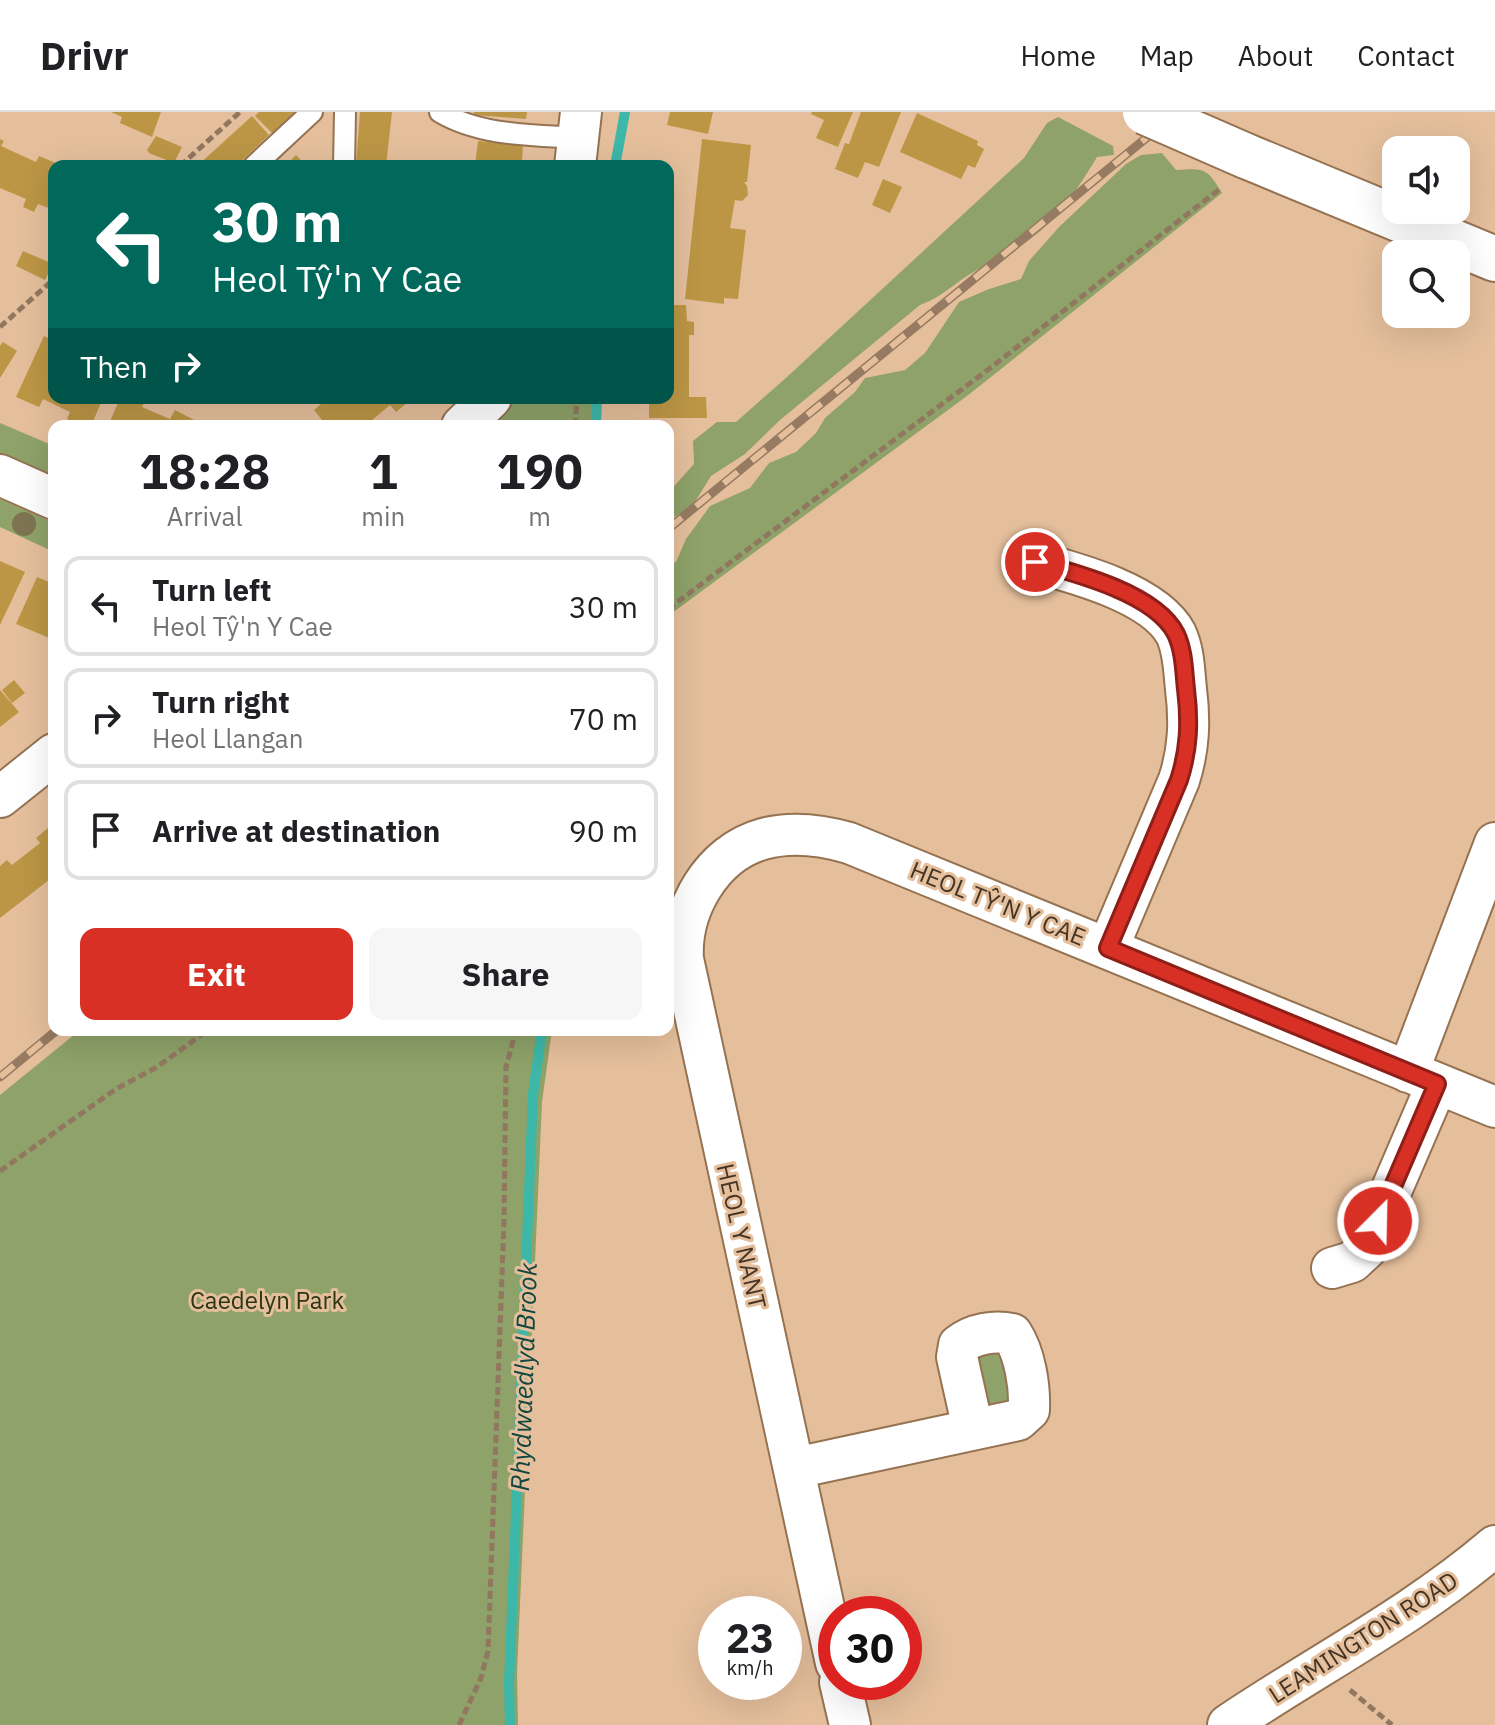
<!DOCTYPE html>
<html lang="en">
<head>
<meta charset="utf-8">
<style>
	:root { --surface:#fff; --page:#f6f6f6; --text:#202124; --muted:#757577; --line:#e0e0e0; --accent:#d93025 }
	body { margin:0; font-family:"IBM Plex Sans",sans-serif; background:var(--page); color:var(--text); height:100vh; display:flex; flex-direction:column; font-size:30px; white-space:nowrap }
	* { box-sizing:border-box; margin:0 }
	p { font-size:26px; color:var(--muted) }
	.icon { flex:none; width:44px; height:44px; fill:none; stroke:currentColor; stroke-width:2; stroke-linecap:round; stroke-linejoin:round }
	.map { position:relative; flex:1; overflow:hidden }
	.drawer { position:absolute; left:48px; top:308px; width:626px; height:616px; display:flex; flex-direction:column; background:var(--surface); border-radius:16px; box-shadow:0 8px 32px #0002 }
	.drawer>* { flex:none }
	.guide { position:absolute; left:48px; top:48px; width:626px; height:244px; border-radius:16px; box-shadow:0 8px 32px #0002; background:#00695c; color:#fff; overflow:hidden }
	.controls { position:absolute; left:1382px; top:24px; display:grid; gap:16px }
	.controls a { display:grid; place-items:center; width:88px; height:88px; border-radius:16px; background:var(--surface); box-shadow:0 8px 32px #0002; font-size:40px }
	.speed { position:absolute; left:698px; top:1484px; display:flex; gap:16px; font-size:40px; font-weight:700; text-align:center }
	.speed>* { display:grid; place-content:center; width:104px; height:104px; border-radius:50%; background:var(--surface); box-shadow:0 8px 32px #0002; line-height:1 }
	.speed small { font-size:20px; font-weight:400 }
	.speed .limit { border:12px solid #d22; background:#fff; color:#111 }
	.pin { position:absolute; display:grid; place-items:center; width:68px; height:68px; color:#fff; margin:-34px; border:4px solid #fff; border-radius:50%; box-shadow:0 2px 8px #0007 }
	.me { position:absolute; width:88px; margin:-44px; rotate:23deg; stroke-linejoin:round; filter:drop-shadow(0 0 6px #0008) }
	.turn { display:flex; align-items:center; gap:28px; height:168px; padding:0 32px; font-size:36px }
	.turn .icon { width:104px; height:104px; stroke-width:2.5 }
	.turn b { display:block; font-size:56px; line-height:68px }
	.then { display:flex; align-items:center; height:76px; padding:0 32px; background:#0003; gap:16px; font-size:30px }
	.eta { display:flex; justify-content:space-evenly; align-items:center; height:136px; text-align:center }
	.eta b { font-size:48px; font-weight:700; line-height:56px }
	.action { display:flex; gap:16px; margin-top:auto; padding:16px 32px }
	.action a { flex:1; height:92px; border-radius:16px; background:var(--accent); color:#fff; font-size:32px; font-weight:700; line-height:92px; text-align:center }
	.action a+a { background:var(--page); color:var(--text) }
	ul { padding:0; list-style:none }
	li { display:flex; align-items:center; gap:24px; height:100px; margin:0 16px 12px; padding:0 16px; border:4px solid var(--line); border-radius:16px }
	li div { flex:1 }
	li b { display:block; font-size:30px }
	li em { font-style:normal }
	header { display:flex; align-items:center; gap:48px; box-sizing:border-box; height:112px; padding:0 40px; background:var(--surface); border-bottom:2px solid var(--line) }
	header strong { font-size:38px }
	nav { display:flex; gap:44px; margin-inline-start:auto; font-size:28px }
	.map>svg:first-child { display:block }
	.green { fill:#8ea269 }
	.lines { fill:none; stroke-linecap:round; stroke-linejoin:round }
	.stream { stroke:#3db7a8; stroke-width:10 }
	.building { fill:#bc9645 }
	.lane-casing { stroke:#957352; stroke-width:24 }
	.street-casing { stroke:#957352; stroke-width:44 }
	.secondary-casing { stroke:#957352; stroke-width:48 }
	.path { stroke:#91775f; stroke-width:5; stroke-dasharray:8 4; stroke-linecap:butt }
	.lane { stroke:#fff; stroke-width:20 }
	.street { stroke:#fff; stroke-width:40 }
	.secondary { stroke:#fff; stroke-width:44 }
	.rail-casing { stroke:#967b62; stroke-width:9 }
	.rail { stroke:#e5bf9c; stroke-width:6; stroke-dasharray:18; stroke-linecap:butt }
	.secondary-bridge-casing { stroke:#957352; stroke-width:48; stroke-linecap:butt }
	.secondary-bridge { stroke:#fff; stroke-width:44 }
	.tree { fill:#7f7452 }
	.route-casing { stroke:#8d1f18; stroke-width:20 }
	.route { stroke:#d93025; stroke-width:14 }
	.labels { text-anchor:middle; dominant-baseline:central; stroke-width:6; stroke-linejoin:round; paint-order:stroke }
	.street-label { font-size:24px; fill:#433426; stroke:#e5bf9c }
	.park-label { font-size:24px; fill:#2c3615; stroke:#e5bf9c }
	.water-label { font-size:26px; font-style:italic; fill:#124740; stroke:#e5bf9c }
</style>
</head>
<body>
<header>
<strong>Drivr</strong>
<nav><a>Home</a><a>Map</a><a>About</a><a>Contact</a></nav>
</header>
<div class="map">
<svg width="1495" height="1613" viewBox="0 0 1495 1613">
	<rect width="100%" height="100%" fill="#e5bf9c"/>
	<path class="green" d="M1058 5 1113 34 1114 43 1097 45C1079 75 1056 110 1026 130 1007 143 986 152 967 164 949 176 941 185 920 193L780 308 745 342 711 364 693 393 668 409V381L694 352 693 329 717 310H736L787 265 1024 46 1047 11Z
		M1162 41 1176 58C1205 56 1207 56 1222 81L967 284 668 504V452L676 450 686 427 710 394 750 376 769 351 796 340 816 321 825 306 855 280 865 266 905 258 925 241 959 190 989 177 1021 167 1029 149 1059 115 1126 52 1141 43Z
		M499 286H594L593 314H501L496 306Z
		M0 311 54 334V365L0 341Z
		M0 387 54 411V440L0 415Z
		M80 918H552L542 990 517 1561 518 1613H0V983Z
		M998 1232 1015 1287 988 1300 973 1242Z"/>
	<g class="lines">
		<path class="stream" d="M615 54 625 0
			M596 314 597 286
			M510 1613 509 1572 533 982 542 918"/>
	</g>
	<path class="building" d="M111 0H161L152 25 120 11 122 5Z
		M259 0H299L274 23 255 4Z
		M360 0H392L386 54H356Z
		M474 0H527L526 7 474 3Z
		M670 0H713L708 22 667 13Z
		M812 0H853L838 35 816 26 824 8 811 2Z
		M861 0H901L879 55 865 50 858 66 835 57 845 31 849 32Z
		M917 1 978 29 977 33 984 37 975 56 968 53 961 67 900 40Z
		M252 4 269 23 236 54H197Z
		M156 24 182 35 174 51 149 41 147 38Z
		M0 27 4 29 1 34 36 50 39 44 63 54H54V98L38 92 34 100 23 95 26 87 0 76Z
		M702 27 751 33 747 70H744L747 74 748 83 742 89 735 88 730 116 746 118 738 187 724 186V192L685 187Z
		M478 29 523 32 522 49H527V54H475Z
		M296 43 306 54H285Z
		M883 67 902 75 890 101 872 93Z
		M23 139 53 152 45 168 16 154Z
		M668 193H686L687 209 694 210V223H689V285H706L707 306H649V286H668Z
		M44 224 54 229V286H103L91 314H82L67 307 70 300 43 287 39 295 16 285Z
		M3 230 17 239 0 266V234Z
		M120 286H147L142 295 170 307 175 298 198 310 196 314H108Z
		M328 286H337L340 290 345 286H413L396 300 390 293 365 314H327L314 298Z
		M0 449 25 460 0 513Z
		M37 465 54 472V528L16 512Z
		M14 568 25 581 12 591 2 578Z
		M0 578 19 600 0 615Z
		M54 711V764L0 806V754L7 748 12 753 40 731 36 726Z"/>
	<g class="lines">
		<defs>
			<path id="lane" d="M440 0C480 24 533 23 578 26
				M254 54 312 0
				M344 54 345 0"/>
			<path id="street" d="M575 54 581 0
				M462 314 491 286
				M0 363 54 387
				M1035 450C1076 461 1155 482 1176 522 1184 539 1184 559 1186 577 1190 609 1189 637 1179 668L1108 836
				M0 685 54 642
				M1408 960 1495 731
				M1332 1156 1352 1150 1366 1137 1437 972
				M795 1356 1018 1308 1029 1298C1030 1274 1025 1242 1012 1222 994 1218 973 1222 959 1233L957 1245 973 1317
				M836 1551 683 847C680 797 712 741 763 727 792 719 821 723 849 731L1495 995
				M840 1570 850 1613
				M1228 1613C1317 1553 1413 1504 1495 1434"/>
			<path id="secondary" d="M1246 44 1495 147"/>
		</defs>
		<use href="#lane" class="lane-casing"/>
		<use href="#street" class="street-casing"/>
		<use href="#secondary" class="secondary-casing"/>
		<path class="path" d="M180 54 240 0
			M0 215 54 167
			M575 314 577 286
			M668 497 985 260 1221 76
			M0 1059 116 977 157 955 208 918
			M1350 1578 1392 1613
			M459 1613 481 1566 488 1539 504 1109 506 955 516 918"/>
		<use href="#lane" class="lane"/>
		<use href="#street" class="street"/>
		<use href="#secondary" class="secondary"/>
		<defs>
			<path id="rail" d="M668 417 1178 0
				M0 965 57 918"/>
		</defs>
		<use href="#rail" class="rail-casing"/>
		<use href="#rail" class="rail"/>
		<defs>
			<path id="secondary-bridge" d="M1145 0 1246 44"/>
		</defs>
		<use href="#secondary-bridge" class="secondary-bridge-casing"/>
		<use href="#secondary-bridge" class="secondary-bridge"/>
	</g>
	<circle class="tree" cx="24" cy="412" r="12"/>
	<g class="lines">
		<defs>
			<path id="route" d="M1035 450C1076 461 1156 482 1176 522 1184 539 1184 559 1186 577 1190 610 1189 637 1179 668L1108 836 1437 972 1378 1109"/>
		</defs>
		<use href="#route" class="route-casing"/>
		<use href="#route" class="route"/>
	</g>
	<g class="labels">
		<g class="street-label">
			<text transform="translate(998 791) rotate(22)">HEOL TŶ'N Y CAE</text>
			<text transform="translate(742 1124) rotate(77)">HEOL Y NANT</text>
			<text transform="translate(1363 1525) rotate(-33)">LEAMINGTON ROAD</text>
		</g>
		<g class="park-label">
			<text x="267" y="1188">Caedelyn Park</text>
		</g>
		<g class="water-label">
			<text transform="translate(523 1265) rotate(-88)">Rhydwaedlyd Brook</text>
		</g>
	</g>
</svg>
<div class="controls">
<a><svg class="icon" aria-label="sound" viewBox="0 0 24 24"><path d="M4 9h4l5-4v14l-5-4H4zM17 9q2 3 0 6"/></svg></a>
<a><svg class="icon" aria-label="search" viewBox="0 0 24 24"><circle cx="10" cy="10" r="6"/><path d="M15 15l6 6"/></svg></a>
</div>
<div class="speed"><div>23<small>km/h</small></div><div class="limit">30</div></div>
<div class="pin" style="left:1035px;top:450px;background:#d93025"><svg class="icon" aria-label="arrive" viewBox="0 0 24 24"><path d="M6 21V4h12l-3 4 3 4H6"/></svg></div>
<svg class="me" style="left:1378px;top:1109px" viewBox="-20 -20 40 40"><circle r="17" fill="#d93025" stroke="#fff" stroke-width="3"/><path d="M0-11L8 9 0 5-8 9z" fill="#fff"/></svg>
<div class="guide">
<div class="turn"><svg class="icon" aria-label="left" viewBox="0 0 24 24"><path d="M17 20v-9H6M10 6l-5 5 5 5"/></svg><div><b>30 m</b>Heol Tŷ'n Y Cae</div></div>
<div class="then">Then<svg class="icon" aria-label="right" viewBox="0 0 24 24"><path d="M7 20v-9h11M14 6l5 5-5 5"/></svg></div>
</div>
<section class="drawer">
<div class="eta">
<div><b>18:28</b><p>Arrival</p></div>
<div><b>1</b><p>min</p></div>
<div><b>190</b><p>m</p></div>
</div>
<ul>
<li><svg class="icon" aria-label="left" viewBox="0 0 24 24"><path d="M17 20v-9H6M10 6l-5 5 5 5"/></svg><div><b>Turn left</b><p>Heol Tŷ'n Y Cae</p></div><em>30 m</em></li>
<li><svg class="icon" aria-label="right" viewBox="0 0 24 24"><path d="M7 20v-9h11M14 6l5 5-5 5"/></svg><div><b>Turn right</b><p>Heol Llangan</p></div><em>70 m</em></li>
<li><svg class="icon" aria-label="arrive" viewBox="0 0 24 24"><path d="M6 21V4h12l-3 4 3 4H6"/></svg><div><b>Arrive at destination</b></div><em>90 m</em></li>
</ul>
<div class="action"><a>Exit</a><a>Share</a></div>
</section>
</div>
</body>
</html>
